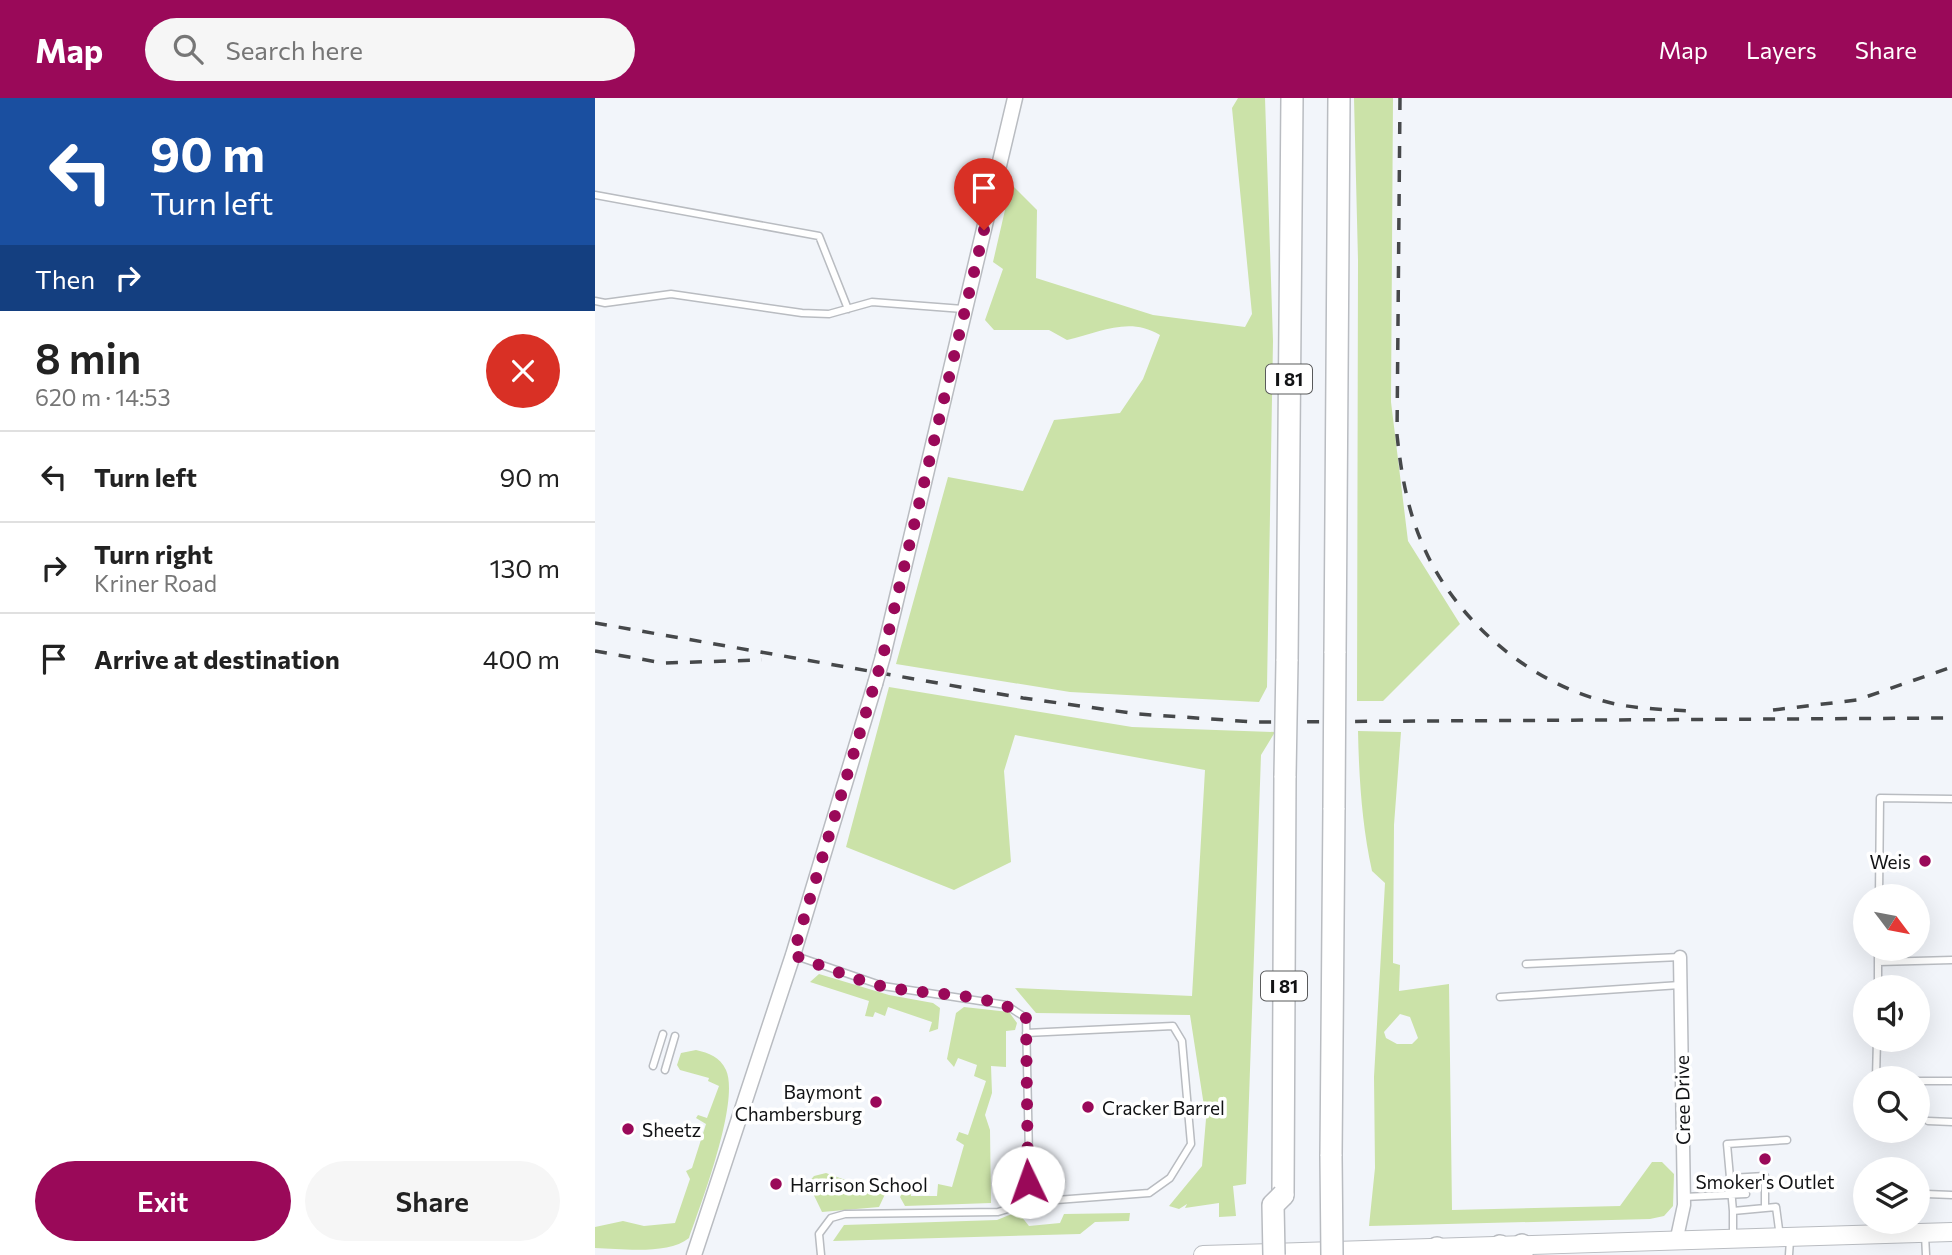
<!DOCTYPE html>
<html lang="en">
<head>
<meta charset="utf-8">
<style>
	:root { --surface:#fff; --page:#f6f6f6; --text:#222; --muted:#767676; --line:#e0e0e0; --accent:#9a0959 }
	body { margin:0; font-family:Commissioner,sans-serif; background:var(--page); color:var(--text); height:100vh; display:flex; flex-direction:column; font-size:26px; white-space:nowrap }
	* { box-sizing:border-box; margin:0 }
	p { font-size:23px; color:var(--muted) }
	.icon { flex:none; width:38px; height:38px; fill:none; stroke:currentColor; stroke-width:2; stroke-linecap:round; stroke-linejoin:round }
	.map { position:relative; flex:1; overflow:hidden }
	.sheet { display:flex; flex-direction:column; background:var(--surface); width:595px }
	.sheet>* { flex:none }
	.guide { background:#1a4fa0; color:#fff; overflow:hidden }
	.needle { width:46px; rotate:122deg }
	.fabs { position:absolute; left:1258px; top:786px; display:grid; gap:14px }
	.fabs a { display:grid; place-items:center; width:77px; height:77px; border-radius:50%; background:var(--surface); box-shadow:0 7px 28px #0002; font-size:35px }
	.pin { position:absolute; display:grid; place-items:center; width:60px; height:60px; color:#fff; margin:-72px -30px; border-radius:50% 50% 50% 0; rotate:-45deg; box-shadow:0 0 7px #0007 }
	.pin .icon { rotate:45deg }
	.me { position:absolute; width:77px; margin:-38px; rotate:357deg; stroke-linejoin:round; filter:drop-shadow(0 0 5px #0008) }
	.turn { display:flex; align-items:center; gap:24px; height:147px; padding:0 35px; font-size:32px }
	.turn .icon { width:91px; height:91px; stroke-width:2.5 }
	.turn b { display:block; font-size:49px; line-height:60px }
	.then { display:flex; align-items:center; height:66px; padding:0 35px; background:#0003; gap:14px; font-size:26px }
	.round { display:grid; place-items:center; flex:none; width:74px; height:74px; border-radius:37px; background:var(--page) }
	.summary { display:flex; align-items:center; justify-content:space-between; height:119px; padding:0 35px }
	h1 { font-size:42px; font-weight:600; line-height:52px }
	.action { display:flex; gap:14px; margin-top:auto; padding:14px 35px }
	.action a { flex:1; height:80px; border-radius:42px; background:var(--accent); color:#fff; font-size:28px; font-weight:600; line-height:80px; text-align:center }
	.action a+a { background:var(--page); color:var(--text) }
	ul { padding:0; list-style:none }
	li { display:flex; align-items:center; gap:21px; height:91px; padding:0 35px; border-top:2px solid var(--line) }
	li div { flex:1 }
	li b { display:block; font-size:26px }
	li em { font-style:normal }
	header { display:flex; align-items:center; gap:42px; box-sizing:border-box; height:98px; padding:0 35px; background:var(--accent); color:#fff }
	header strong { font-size:33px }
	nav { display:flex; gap:38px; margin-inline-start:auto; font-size:24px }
	.search { width:490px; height:63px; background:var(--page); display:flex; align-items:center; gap:18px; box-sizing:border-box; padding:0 24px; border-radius:38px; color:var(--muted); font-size:26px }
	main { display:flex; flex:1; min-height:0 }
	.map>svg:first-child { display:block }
	.green { fill:#cbe2a8; fill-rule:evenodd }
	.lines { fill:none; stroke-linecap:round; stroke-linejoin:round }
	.service-casing { stroke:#b9bcc1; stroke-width:9 }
	.minor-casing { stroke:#b9bcc1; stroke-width:15 }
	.tertiary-casing { stroke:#b9bcc1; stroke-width:17 }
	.primary-casing { stroke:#b9bcc1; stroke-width:20 }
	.motorway-casing { stroke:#b9bcc1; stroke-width:24 }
	.service { stroke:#fff; stroke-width:6 }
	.minor { stroke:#fff; stroke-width:12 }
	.tertiary { stroke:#fff; stroke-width:14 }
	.primary { stroke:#fff; stroke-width:18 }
	.motorway { stroke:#fff; stroke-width:21 }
	.rail { stroke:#46484a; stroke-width:3.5; stroke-dasharray:12 12; stroke-linecap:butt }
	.tertiary-bridge-casing { stroke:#b9bcc1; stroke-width:17; stroke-linecap:butt }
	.motorway-bridge-casing { stroke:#b9bcc1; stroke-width:24; stroke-linecap:butt }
	.tertiary-bridge { stroke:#fff; stroke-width:14 }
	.motorway-bridge { stroke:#fff; stroke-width:21 }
	.route { stroke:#9a0959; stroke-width:12; stroke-dasharray:0 21.6 }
	.poi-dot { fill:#9a0959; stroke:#fff; stroke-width:2.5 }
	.labels { text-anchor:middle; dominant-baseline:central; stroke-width:7; stroke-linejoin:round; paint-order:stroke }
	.shield { fill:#fff; stroke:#595a5b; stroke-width:2 }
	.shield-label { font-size:18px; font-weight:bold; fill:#121315 }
	.poi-label { font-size:19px; fill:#121315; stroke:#fff; text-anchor:start }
	.street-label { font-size:19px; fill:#121315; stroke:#fff }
</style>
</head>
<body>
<header>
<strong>Map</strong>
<div class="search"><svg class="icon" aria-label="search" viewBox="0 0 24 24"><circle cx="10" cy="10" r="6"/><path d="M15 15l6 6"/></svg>Search here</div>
<nav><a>Map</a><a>Layers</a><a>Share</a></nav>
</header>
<main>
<section class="sheet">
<div class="guide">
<div class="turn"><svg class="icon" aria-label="left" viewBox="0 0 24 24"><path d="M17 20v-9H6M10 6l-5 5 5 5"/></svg><div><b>90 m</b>Turn left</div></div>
<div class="then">Then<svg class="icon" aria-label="right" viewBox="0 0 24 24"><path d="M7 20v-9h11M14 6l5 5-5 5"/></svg></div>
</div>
<div class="summary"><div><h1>8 min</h1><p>620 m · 14:53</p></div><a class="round" style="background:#d93025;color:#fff"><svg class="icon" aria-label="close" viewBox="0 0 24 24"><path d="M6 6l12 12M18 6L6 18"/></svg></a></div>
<ul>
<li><svg class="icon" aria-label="left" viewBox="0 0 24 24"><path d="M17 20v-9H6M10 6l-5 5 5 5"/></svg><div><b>Turn left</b></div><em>90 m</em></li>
<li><svg class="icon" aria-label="right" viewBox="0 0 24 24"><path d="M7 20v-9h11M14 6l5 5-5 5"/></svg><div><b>Turn right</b><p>Kriner Road</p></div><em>130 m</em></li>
<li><svg class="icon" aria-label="arrive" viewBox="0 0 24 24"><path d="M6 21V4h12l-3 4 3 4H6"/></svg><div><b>Arrive at destination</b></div><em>400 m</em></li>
</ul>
<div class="action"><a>Exit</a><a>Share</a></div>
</section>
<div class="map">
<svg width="1357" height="1157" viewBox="0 0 1357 1157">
	<rect width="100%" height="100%" fill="#f2f5fa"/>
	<path class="green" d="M643 0H670L678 243 672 589 664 604 475 594 301 566 353 379 428 393 459 322 525 315 548 281 565 237C533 218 505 235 472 242L454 232H399L390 222 408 171 398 164 416 86 442 112 441 180 558 217 650 229 657 216 637 10Z
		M759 0H798L796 304 813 443 865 526 788 603H762L763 162Z
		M294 589 537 629 680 634 666 657 651 1086 638 1088 641 1118 624 1119V1105L590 1110 592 1106 584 1111 574 1108 607 1068 611 1021 595 917 441 915 420 890 597 898 610 672 420 637 409 673 416 764 359 792 251 749Z
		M763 633 806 634 799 727 798 865 805 867 804 893 854 886 857 1112 1025 1108 1057 1064H1067L1079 1076 1078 1108 1069 1118 1055 1121 774 1128 780 1070 779 979 790 785 777 773C767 727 764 681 763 633ZM805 916 815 919 823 940 817 946H802L791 940 789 934Z
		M224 876 294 897 338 905 345 910 343 931 334 934 337 924 293 909 290 918 280 914 278 919 270 918 274 903 215 884Z
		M369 909 414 914 422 925 420 932 411 933V969L396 968 397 995 390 1017 395 1032 396 1105 310 1108 305 1099 310 1089H315L316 1098H342L343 1086 357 1089 369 1047 361 1042 364 1034 373 1037 391 983 379 978 382 967 363 960 359 969 352 961 361 915Z
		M101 952C114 955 125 959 131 972 145 1003 106 1106 94 1140 73 1157 28 1151 0 1150V1129L28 1123 49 1128 80 1125 95 1081 91 1073 97 1070 111 1026 101 1020 103 1017 112 1020 124 988 113 983 114 980 85 972 82 967 86 955Z
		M231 1075 281 1093 285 1083 289 1086 292 1092 284 1109 227 1114 213 1085 219 1078Z
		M437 1108 439 1110 426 1118 434 1128 465 1125 469 1116 535 1115 534 1123 500 1124 485 1136 238 1143 249 1127 402 1122Z"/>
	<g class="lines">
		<defs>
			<path id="service" d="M0 97 224 138 253 211
				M0 203 10 205 76 196 207 215 234 216 277 204 368 211
				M1284 798 1285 700 1357 701
				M198 857 288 888 411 907 431 920 435 1104
				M1283 864 1357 862
				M931 866 1085 859
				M1283 889V850
				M905 899 1085 887
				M58 968 68 936
				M70 972 80 938
				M1281 980 1282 942
				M1323 983H1357
				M1333 1023 1357 1024
				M1135 1080 1170 1078V1110
				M1331 1096 1357 1097
				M1089 1099 1151 1096
				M1138 1113 1132 1046 1192 1042
				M1138 1137V1113L1181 1109 1185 1139
				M1330 1137 1331 1157
				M226 1157 224 1136 236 1120 250 1116 403 1114 435 1104 554 1095 575 1080 596 1046 587 943 578 928 431 935
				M1194 1157 1195 1142"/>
			<path id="minor" d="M1081 1144 1089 1107 1085 859"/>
			<path id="tertiary" d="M288 558 420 0
				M99 1157 198 857 280 586"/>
			<path id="primary" d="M608 1157 1357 1134"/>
			<path id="motorway" d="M740 555 744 0
				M692 563 697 0
				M736 1058 739 710
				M688 1097 690 678
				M905 1148 906 1157
				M842 1150 854 1157
				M927 1157V1147"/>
		</defs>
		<use href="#service" class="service-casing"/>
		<use href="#minor" class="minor-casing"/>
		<use href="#tertiary" class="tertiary-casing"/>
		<use href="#primary" class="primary-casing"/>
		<use href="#motorway" class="motorway-casing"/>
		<use href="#service" class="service"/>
		<use href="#minor" class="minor"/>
		<use href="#tertiary" class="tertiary"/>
		<use href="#primary" class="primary"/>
		<use href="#motorway" class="motorway"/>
		<path class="rail" d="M805 0 802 337C806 374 812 410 827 445 857 518 929 581 1005 602 1034 611 1065 611 1095 613
			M0 525 428 600 543 616 660 624 1357 620
			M0 553 68 565 167 562
			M1178 612 1262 602 1357 569"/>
		<defs>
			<path id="tertiary-bridge" d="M280 586 288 558"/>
			<path id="motorway-bridge" d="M690 678 692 563
				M739 710 740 555
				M736 1058 737 1157
				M679 1157 678 1107 688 1097"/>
		</defs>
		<use href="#tertiary-bridge" class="tertiary-bridge-casing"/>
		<use href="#motorway-bridge" class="motorway-bridge-casing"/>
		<use href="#tertiary-bridge" class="tertiary-bridge"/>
		<use href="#motorway-bridge" class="motorway-bridge"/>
	</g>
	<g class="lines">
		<path class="route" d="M389 132 288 558 198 857C228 868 259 882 290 889 328 897 404 894 431 920L433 1084"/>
	</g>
	<g class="poi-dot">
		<circle cx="1330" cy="763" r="7"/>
		<circle cx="281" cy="1004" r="7"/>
		<circle cx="493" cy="1009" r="7"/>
		<circle cx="33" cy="1031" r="7"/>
		<circle cx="1170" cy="1061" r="7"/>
		<circle cx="181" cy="1086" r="7"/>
	</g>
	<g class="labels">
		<g class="shield">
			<rect x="671" y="266.5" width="46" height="29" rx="5"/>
			<rect x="666" y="873.5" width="46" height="29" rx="5"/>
		</g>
		<g class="shield-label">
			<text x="694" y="281">I 81</text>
			<text x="689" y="888">I 81</text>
		</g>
		<g class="poi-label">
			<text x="1316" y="763" text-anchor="end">Weis</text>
			<text x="267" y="993" text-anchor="end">Baymont<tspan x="267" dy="22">Chambersburg</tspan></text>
			<text x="507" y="1009">Cracker Barrel</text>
			<text x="47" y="1031">Sheetz</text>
			<text x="1170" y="1083" text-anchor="middle">Smoker's Outlet</text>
			<text x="195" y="1086">Harrison School</text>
		</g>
		<g class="street-label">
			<text transform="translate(1087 1002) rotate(-91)">Cree Drive</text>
		</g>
	</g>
</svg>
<div class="fabs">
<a><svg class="needle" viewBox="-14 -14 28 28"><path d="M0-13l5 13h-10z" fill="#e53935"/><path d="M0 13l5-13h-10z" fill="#767676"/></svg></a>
<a><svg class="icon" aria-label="sound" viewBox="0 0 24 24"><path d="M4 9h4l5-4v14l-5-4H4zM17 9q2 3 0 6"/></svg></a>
<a><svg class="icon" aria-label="search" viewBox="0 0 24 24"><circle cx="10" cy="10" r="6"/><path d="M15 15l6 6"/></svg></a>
<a><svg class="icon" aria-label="layers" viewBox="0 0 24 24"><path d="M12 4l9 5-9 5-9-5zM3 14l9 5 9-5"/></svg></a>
</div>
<div class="pin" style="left:389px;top:132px;background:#d93025"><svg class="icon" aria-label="arrive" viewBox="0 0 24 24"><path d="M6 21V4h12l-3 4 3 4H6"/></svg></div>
<svg class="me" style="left:433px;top:1084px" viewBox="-20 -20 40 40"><circle r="19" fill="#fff"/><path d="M0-13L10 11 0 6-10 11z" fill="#9a0959"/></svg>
</div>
</main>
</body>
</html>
